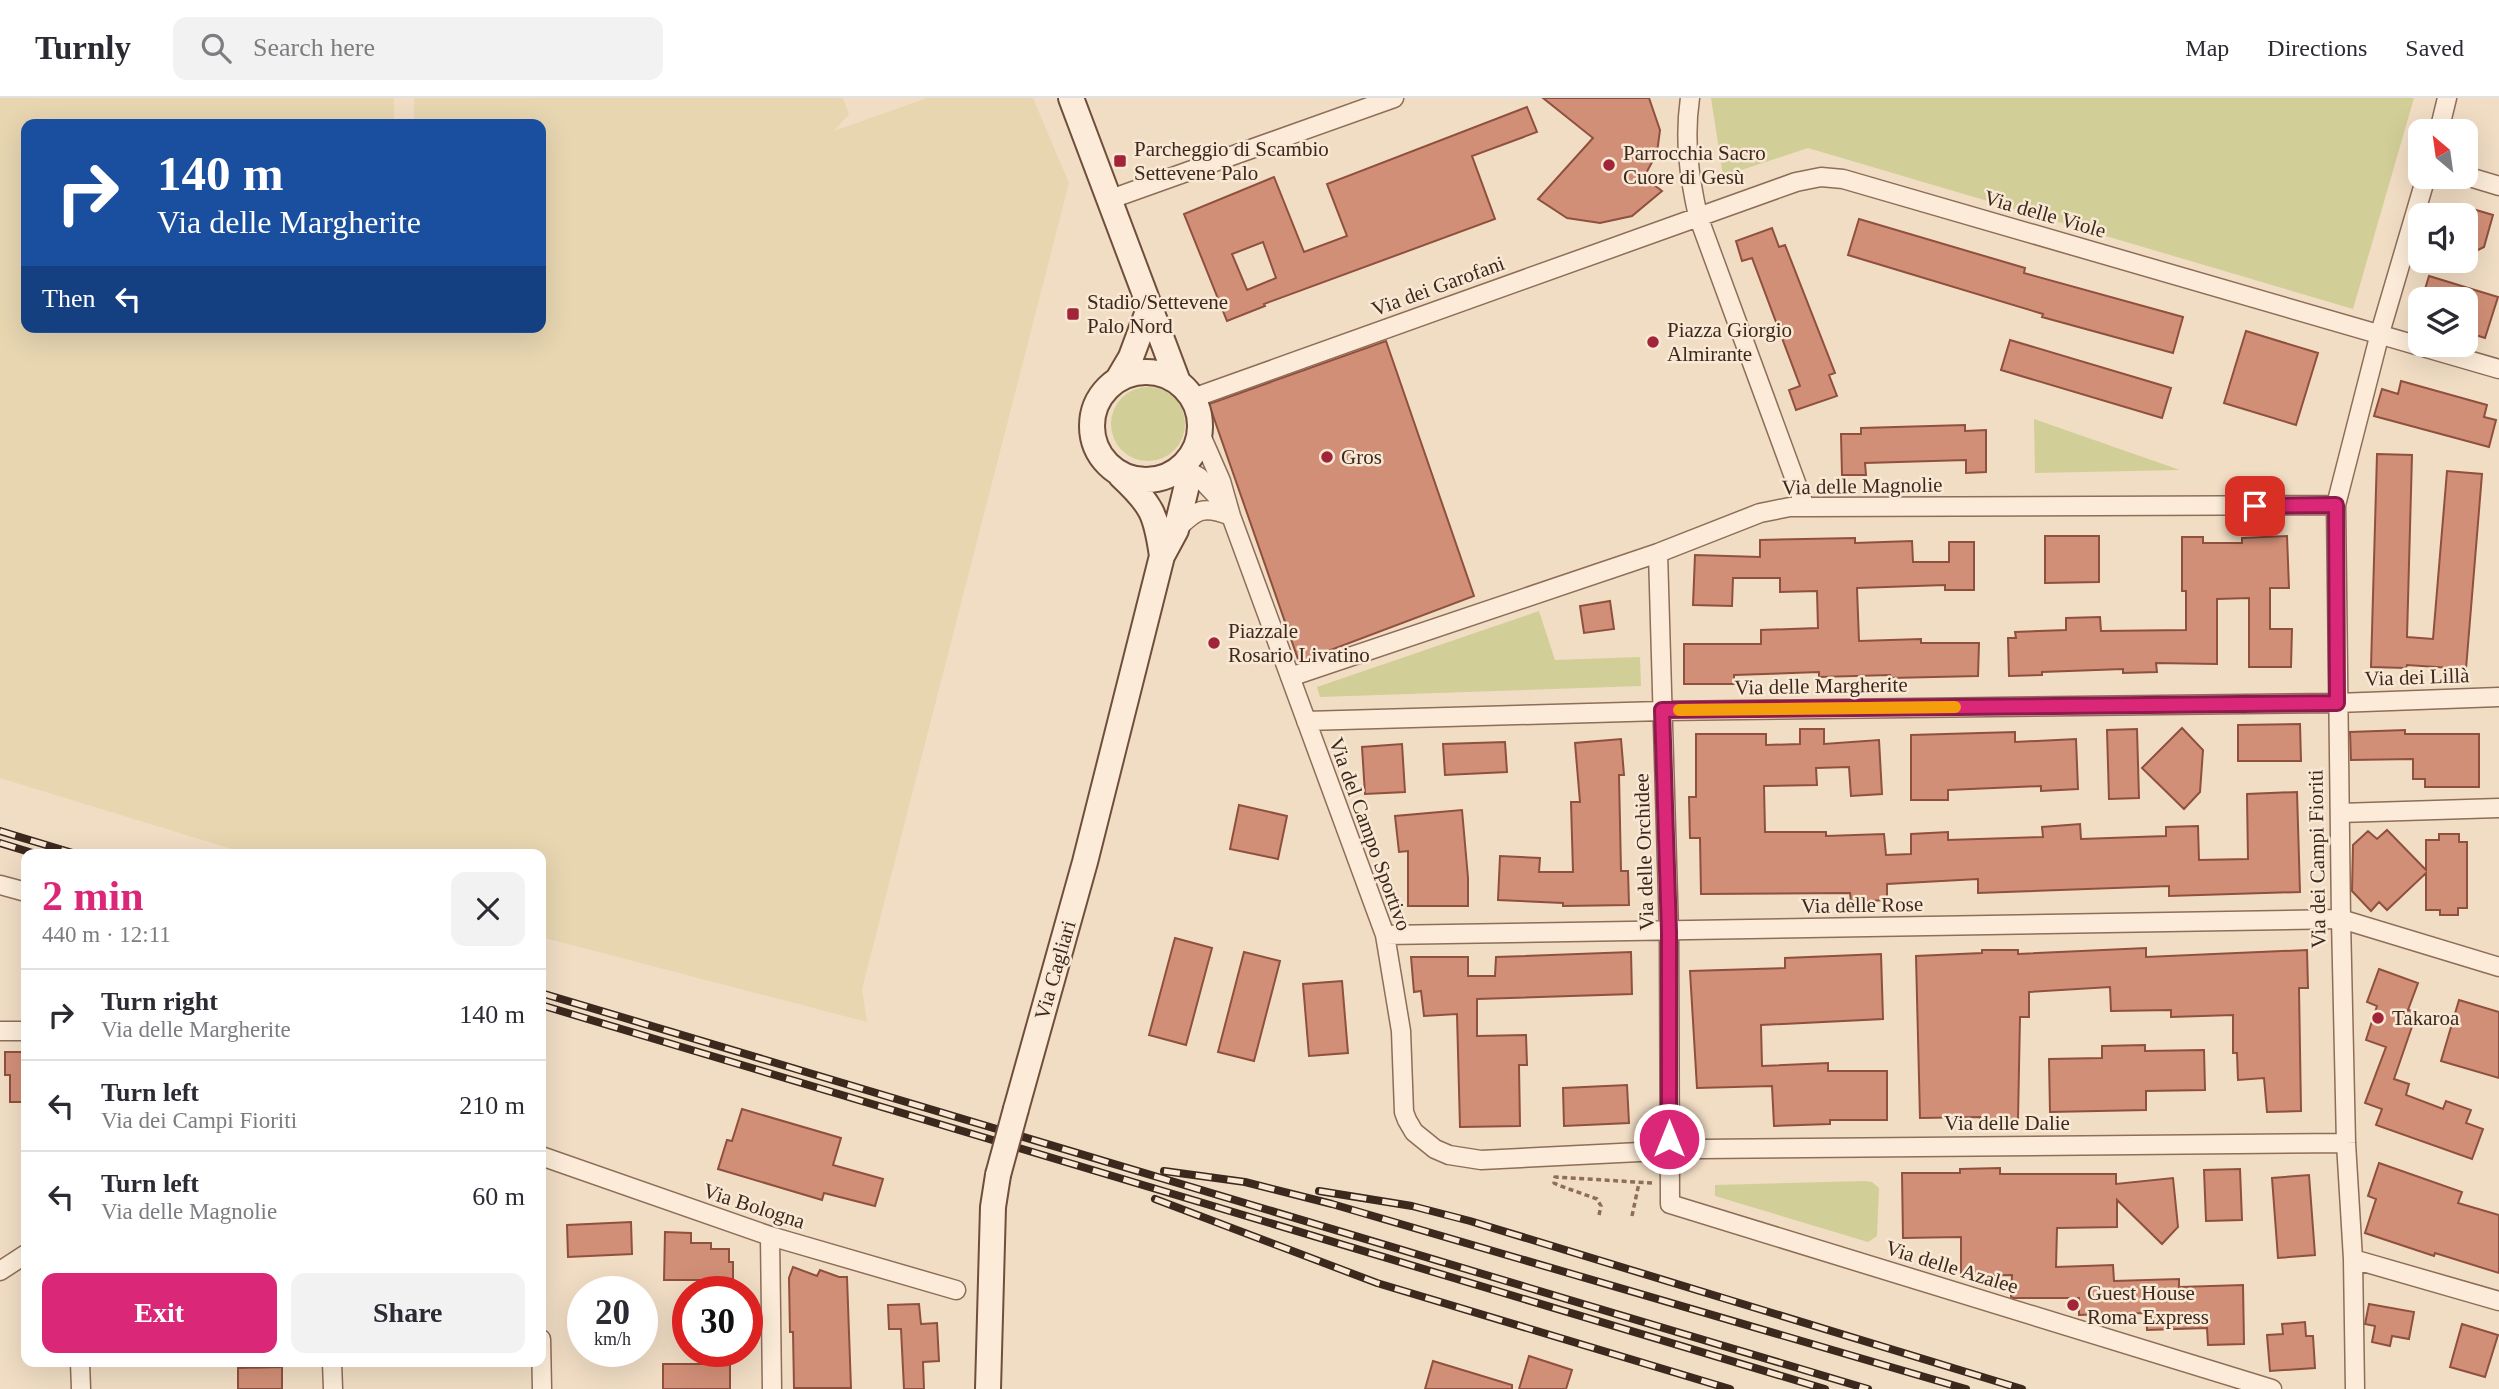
<!DOCTYPE html>
<html lang="en">
<head>
<meta charset="utf-8">
<style>
	:root { --surface:#fff; --page:#f2f2f3; --text:#2b2b33; --muted:#7c7c81; --line:#e1e1e2; --accent:#db2777 }
	body { margin:0; font-family:"Times New Roman",serif; background:var(--page); color:var(--text); height:100vh; display:flex; flex-direction:column; font-size:26px; white-space:nowrap }
	* { box-sizing:border-box; margin:0 }
	p { font-size:23px; color:var(--muted) }
	.icon { flex:none; width:38px; height:38px; fill:none; stroke:currentColor; stroke-width:2; stroke-linecap:round; stroke-linejoin:round }
	.map { position:relative; flex:1; overflow:hidden }
	.side { position:absolute; left:21px; top:751px; width:525px; height:518px; display:flex; flex-direction:column; background:var(--surface); border-radius:14px; box-shadow:0 7px 28px #0002 }
	.side>* { flex:none }
	.guide { position:absolute; left:21px; top:21px; width:525px; height:214px; border-radius:14px; box-shadow:0 7px 28px #0002; background:#1a4fa0; color:#fff; overflow:hidden }
	.needle { width:46px; rotate:331deg }
	.tools { position:absolute; left:2408px; top:21px; display:grid; gap:14px }
	.tools a { display:grid; place-items:center; width:70px; height:70px; border-radius:14px; background:var(--surface); box-shadow:0 7px 28px #0002; font-size:35px }
	.speed { position:absolute; left:567px; top:1178px; display:flex; gap:14px; font-size:35px; font-weight:700; text-align:center }
	.speed>* { display:grid; place-content:center; width:91px; height:91px; border-radius:50%; background:var(--surface); box-shadow:0 7px 28px #0002; line-height:1 }
	.speed small { font-size:18px; font-weight:400 }
	.speed .limit { border:10px solid #d22; background:#fff; color:#111 }
	.pin { position:absolute; display:grid; place-items:center; width:60px; height:60px; color:#fff; margin:-30px; border-radius:14px; box-shadow:0 4px 10px #0006 }
	.me { position:absolute; width:77px; margin:-38px; rotate:0deg; stroke-linejoin:round; filter:drop-shadow(0 0 5px #0008) }
	.turn { display:flex; align-items:center; gap:24px; height:147px; padding:0 21px; font-size:32px }
	.turn .icon { width:91px; height:91px; stroke-width:2.5 }
	.turn b { display:block; font-size:49px; line-height:60px }
	.then { display:flex; align-items:center; height:66px; padding:0 21px; background:#0003; gap:14px; font-size:26px }
	.round { display:grid; place-items:center; flex:none; width:74px; height:74px; border-radius:14px; background:var(--page) }
	.headline { display:flex; align-items:center; justify-content:space-between; height:119px; padding:0 21px }
	h1 { font-size:42px; font-weight:700; line-height:52px; color:var(--accent) }
	.action { display:flex; gap:14px; margin-top:auto; padding:14px 21px }
	.action a { flex:1; height:80px; border-radius:14px; background:var(--accent); color:#fff; font-size:28px; font-weight:700; line-height:80px; text-align:center }
	.action a+a { background:var(--page); color:var(--text) }
	ul { padding:0; list-style:none }
	li { display:flex; align-items:center; gap:21px; height:91px; padding:0 21px; border-top:2px solid var(--line) }
	li div { flex:1 }
	li b { display:block; font-size:26px }
	li em { font-style:normal }
	header { display:flex; align-items:center; gap:42px; box-sizing:border-box; height:98px; padding:0 35px; background:var(--surface); border-bottom:2px solid var(--line) }
	header strong { font-size:33px }
	nav { display:flex; gap:38px; margin-inline-start:auto; font-size:24px }
	.search { width:490px; height:63px; background:var(--page); display:flex; align-items:center; gap:18px; box-sizing:border-box; padding:0 24px; border-radius:14px; color:var(--muted); font-size:26px }
	.map>svg:first-child { display:block }
	.farmland { fill:#e8d6b1 }
	.green { fill:#d1ce97 }
	.building { fill:#d28f77; stroke:#8f503d; stroke-width:2; fill-rule:evenodd }
	.lines { fill:none; stroke-linecap:round; stroke-linejoin:round }
	.street-casing { stroke:#8e6d59; stroke-width:21 }
	.secondary-casing { stroke:#704e3c; stroke-width:28 }
	.path { stroke:#8e6d59; stroke-width:3.5; stroke-dasharray:5 3.5; stroke-linecap:butt }
	.street { stroke:#fbebd8; stroke-width:18 }
	.secondary { stroke:#fbebd8; stroke-width:24 }
	.rail-casing { stroke:#3d281e; stroke-width:8 }
	.rail { stroke:#f8e8d4; stroke-width:5; stroke-dasharray:16; stroke-linecap:butt }
	.secondary-bridge-casing { stroke:#704e3c; stroke-width:28; stroke-linecap:butt }
	.secondary-bridge { stroke:#fbebd8; stroke-width:24 }
	.route-casing { stroke:#8e194d; stroke-width:18 }
	.route { stroke:#db2777; stroke-width:12 }
	.slow { stroke:#f59e0b; stroke-width:12 }
	.poi-dot { fill:#a12439; stroke:#f8e8d4; stroke-width:2.5 }
	.labels { text-anchor:middle; dominant-baseline:central; stroke-width:5; stroke-linejoin:round; paint-order:stroke }
	.poi-label { font-size:21px; fill:#3d281e; stroke:#f8e8d4; text-anchor:start }
	.street-label { font-size:21px; fill:#3d281e; stroke:#f8e8d4 }
</style>
</head>
<body>
<header>
<strong>Turnly</strong>
<div class="search"><svg class="icon" aria-label="search" viewBox="0 0 24 24"><circle cx="10" cy="10" r="6"/><path d="M15 15l6 6"/></svg>Search here</div>
<nav><a>Map</a><a>Directions</a><a>Saved</a></nav>
</header>
<div class="map">
<svg width="2499" height="1291" viewBox="0 0 2499 1291">
	<rect width="100%" height="100%" fill="#f1ddc4"/>
	<path class="farmland" d="M0 0H394V26H26V229H541V26H414V0H843L849 16 834 33 927 0H1033L1069 85 862 891 867 924 541 839V756H248L0 680Z"/>
	<path class="green" d="M1711 0H2414L2353 211 1808 50 1723 78Z
		M1111 326a37 37 0 1 1 74 0a37 37 0 1 1-74 0Z
		M2034 321 2180 372 2035 375Z
		M1539 513 1555 562 1640 559 1641 588 1320 599 1317 589Z
		M1864 1083 1872 1084 1879 1090 1877 1138 1868 1144 1715 1098V1087Z"/>
	<path class="building" d="M1543 0H1649L1660 32 1657 55 1644 79 1662 93 1632 118 1600 125 1567 120 1538 101 1593 40Z
		M1527 9 1537 34 1472 58 1495 121 1264 206 1265 208 1227 223 1184 116 1274 79 1304 154 1347 138 1327 86ZM1263 144 1276 180 1247 192 1232 156Z
		M2466 109 2493 117 2484 149 2466 158Z
		M1859 121 2025 170 2024 175 2183 219 2173 255 2042 219 2043 216 1848 157Z
		M1772 130 1779 149 1785 147 1835 275 1829 277 1837 298 1796 312 1789 292 1800 288 1752 160 1742 163 1736 143Z
		M2429 178 2498 199 2485 240 2466 234V201H2422Z
		M2246 233 2318 255 2296 327 2224 305Z
		M2010 242 2171 290 2162 320 2001 272Z
		M1386 243 1474 498 1299 564 1209 306Z
		M2401 283 2487 307 2484 319 2496 322 2489 349 2374 318 2382 291 2398 296Z
		M1965 327V333L1986 332V374L1966 375V362L1865 365 1866 377H1842L1841 336H1861V330Z
		M2377 356 2412 357 2407 539 2433 541 2447 373 2482 376 2466 571 2407 567 2406 570 2371 569Z
		M2045 438H2099V484L2045 485Z
		M2287 438 2289 490H2270V531H2292L2291 569H2249V500L2217 501V566L2156 565 2157 574 2123 575V571L2042 574V577L2009 578 2008 540H2016L2015 534 2066 532V520L2100 519 2101 533 2186 532V493H2182V439H2203V445H2242V440Z
		M1855 440V445L1912 443 1913 464H1949V444H1974V492H1945V487L1857 490 1859 543 1921 541V545H1979L1978 578 1890 580V577L1819 579V574L1734 577V586H1684V546H1761V532L1818 530 1817 493 1780 494V480H1733L1732 508 1693 507 1695 457 1760 459V442Z
		M1610 503 1614 531 1584 535 1580 508Z
		M2300 626 2301 663H2238V627Z
		M2182 630 2203 652 2200 694 2184 711 2142 670Z
		M1800 631H1824V646L1879 642 1882 696 1851 698 1849 669 1816 670 1817 687 1764 688 1765 734H1826V738L1884 736 1886 757 1911 756V736L1948 734V742L2043 739 2042 729 2080 726 2081 741 2166 738V729L2198 728 2199 762 2248 761 2247 696 2297 694 2300 794 2169 798V788L1978 795V781L1887 786V802L1851 804 1850 795 1701 796 1700 740H1690L1689 699H1696V636H1766V647L1800 646Z
		M2137 631 2139 700 2109 701 2107 632Z
		M2405 632V636H2479V689H2425V681H2413V661L2351 662 2350 634Z
		M2015 634V644L2076 641 2078 691 2041 693V688L1948 692V702H1911V637Z
		M1621 641 1624 677H1619L1621 773H1628L1629 807 1563 808V805L1498 802 1500 758 1540 760 1539 774H1573L1571 704H1580L1575 645Z
		M1505 644 1507 674 1445 677 1443 646Z
		M1402 646 1405 694 1365 696 1362 649Z
		M1239 707 1287 718 1278 761 1230 751Z
		M1462 712 1468 780V808H1408V753L1399 754 1395 718Z
		M2387 732 2426 772V742H2439V736H2459V744H2467V810H2458V817H2440V812H2426V775L2387 812 2379 804 2371 813 2352 793 2353 747 2368 733 2377 741Z
		M1175 840 1212 850 1186 947 1149 937Z
		M2146 850V859L2307 852 2308 890H2299L2301 1013 2267 1014 2264 980 2238 982 2237 955H2233V917L2171 919V912L2111 913 2110 889 2029 894V919H2020L2018 1022 1980 1021V1019L1920 1020 1916 858 1982 855V852H2018V856Z
		M1244 854 1280 863 1254 963 1218 954Z
		M1631 854 1632 896 1477 901V938L1526 937 1527 967H1519L1520 1028 1460 1029 1457 916 1424 918 1421 893 1414 894 1411 859H1468V878H1495L1496 859Z
		M1881 856 1883 921 1761 927 1762 968 1828 965V973H1887V1022H1830V1026L1774 1028 1772 988 1697 990 1690 873 1785 870V860Z
		M2379 871 2418 885 2408 912 2417 914 2394 981 2409 986 2406 997 2443 1011 2446 1003 2471 1012 2466 1025 2483 1031 2472 1061 2376 1027 2382 1011 2365 1005 2386 949 2366 942 2377 908 2367 904Z
		M1342 883 1348 955 1309 958 1303 886Z
		M2459 902 2499 914V980L2441 963Z
		M2145 947V953L2204 952 2205 992 2146 993V1012L2050 1014 2049 961 2102 960V948Z
		M5 954H25L26 1004H10V977H5Z
		M1627 987 1629 1025 1564 1028 1563 990Z
		M742 1011 841 1040 833 1067 883 1081 875 1108 824 1095 822 1102 718 1071 727 1042 732 1043Z
		M2379 1065 2462 1094 2458 1105 2499 1117V1175L2435 1155 2434 1158 2365 1135 2376 1101 2368 1098Z
		M2000 1070V1076H2116V1086L2173 1080 2178 1129 2162 1146 2117 1102V1129L2057 1130 2056 1169 2113 1167 2114 1183 2179 1181V1189L2243 1187 2244 1246 2208 1247 2207 1230 2147 1232 2146 1215 2079 1217V1200H2013L2011 1199 2012 1177 1961 1178V1139L1903 1140 1902 1075H1960V1071Z
		M2240 1071 2242 1122 2206 1123 2204 1072Z
		M2309 1077 2315 1157 2278 1160 2272 1080Z
		M631 1124 632 1156 568 1159 567 1127Z
		M665 1134 691 1135V1145H711V1151H729V1164H733V1182H664Z
		M793 1169 817 1178 820 1172 839 1179H847L851 1290H794L793 1234H790L789 1180Z
		M919 1206 921 1226 937 1225 939 1263 923 1264 924 1291H904L901 1231H889L888 1207Z
		M2369 1206 2414 1214 2409 1241 2392 1238 2390 1248 2372 1244 2375 1228 2365 1226Z
		M2305 1224 2306 1238H2313L2315 1270 2270 1273 2267 1237 2283 1236 2282 1226Z
		M2462 1226 2498 1237 2485 1279 2450 1269Z
		M1529 1258 1572 1272 1566 1291H1519Z
		M1433 1263 1512 1287V1291H1425Z
		M663 1266H730V1291H663Z
		M282 1269V1291H238V1270Z"/>
	<g class="lines">
		<defs>
			<path id="street" d="M1690 0C1684 41 1689 78 1698 118L1805 409
				M2439 33 2447 0
				M2466 78 2499 88
				M1108 102 1394 0
				M1193 300 1796 84 1821 79 1843 81 2499 271
				M1200 335 1221 383 1231 418 1385 837 1401 933 1404 1014 1407 1022 1414 1034 1435 1051 1449 1057 1481 1062 1700 1051 2346 1045
				M1182 369 1199 379 1226 408
				M1176 432C1196 411 1204 407 1231 418
				M1658 455 1669 834 1670 1106 2272 1291
				M1290 579 1658 455 1760 415 1790 409H1805L2336 407
				M1306 623 1662 613 2337 605 2499 599
				M2340 715 2499 710
				M0 787 26 794
				M1385 837 2341 821 2499 869
				M0 933H26
				M541 1058 770 1138 956 1192
				M770 1138 772 1291
				M2353 1161 2499 1203
				M0 1173 26 1156
				M541 1241 542 1291
				M80 1264 81 1291
				M332 1264 333 1291
				M2355 1291 2353 1161 2346 1045 2341 821 2336 407 2380 235 2426 79"/>
			<path id="secondary" d="M1071 0 1178 284
				M1092 328a54 54 0 1 1 108 0a54 54 0 1 1-108 0Z
				M1118 281 1131 259 1150 208
				M1121 378C1152 407 1156 416 1162 458
				M1016 1011 1085 764 1162 458 1176 432 1187 387 1182 369
				M988 1291 993 1109 998 1077"/>
		</defs>
		<use href="#street" class="street-casing"/>
		<use href="#secondary" class="secondary-casing"/>
		<path class="path" d="M1599 1117 1601 1108 1597 1101 1558 1087 1554 1085 1555 1079 1652 1085
			M1632 1118 1639 1085"/>
		<use href="#street" class="street"/>
		<use href="#secondary" class="secondary"/>
		<defs>
			<path id="rail" d="M0 733 76 756
				M0 745 36 756
				M541 895 1868 1291
				M541 907 1825 1291
				M1164 1073 1245 1084 1332 1106 1966 1291
				M1319 1093 1412 1108 1470 1123 2022 1291
				M1155 1101 1377 1185 1730 1291"/>
		</defs>
		<use href="#rail" class="rail-casing"/>
		<use href="#rail" class="rail"/>
		<defs>
			<path id="secondary-bridge" d="M998 1077 1016 1011"/>
		</defs>
		<use href="#secondary-bridge" class="secondary-bridge-casing"/>
		<use href="#secondary-bridge" class="secondary-bridge"/>
	</g>
	<g class="lines">
		<defs>
			<path id="route" d="M1669 1041V834L1662 612 2337 605 2336 407 2255 408"/>
		</defs>
		<use href="#route" class="route-casing"/>
		<use href="#route" class="route"/>
		<path class="slow" d="M1679 612 1955 609"/>
	</g>
	<g class="poi-dot">
		<rect x="1113" y="56" width="14" height="14" rx="3.5"/>
		<circle cx="1609" cy="67" r="7"/>
		<rect x="1066" y="209" width="14" height="14" rx="3.5"/>
		<circle cx="1653" cy="244" r="7"/>
		<circle cx="1327" cy="359" r="7"/>
		<circle cx="1214" cy="545" r="7"/>
		<circle cx="2378" cy="920" r="7"/>
		<circle cx="2073" cy="1207" r="7"/>
	</g>
	<g class="labels">
		<g class="poi-label">
			<text x="1134" y="51">Parcheggio di Scambio<tspan x="1134" dy="24">Settevene Palo</tspan></text>
			<text x="1623" y="55">Parrocchia Sacro<tspan x="1623" dy="24">Cuore di Gesù</tspan></text>
			<text x="1087" y="204">Stadio/Settevene<tspan x="1087" dy="24">Palo Nord</tspan></text>
			<text x="1667" y="232">Piazza Giorgio<tspan x="1667" dy="24">Almirante</tspan></text>
			<text x="1341" y="359">Gros</text>
			<text x="1228" y="533">Piazzale<tspan x="1228" dy="24">Rosario Livatino</tspan></text>
			<text x="2392" y="920">Takaroa</text>
			<text x="2087" y="1195">Guest House<tspan x="2087" dy="24">Roma Express</tspan></text>
		</g>
		<g class="street-label">
			<text transform="translate(2045 116) rotate(16)">Via delle Viole</text>
			<text transform="translate(1438 188) rotate(-20)">Via dei Garofani</text>
			<text transform="translate(1862 388) rotate(-1)">Via delle Magnolie</text>
			<text transform="translate(2417 579) rotate(-2)">Via dei Lillà</text>
			<text transform="translate(1821 588) rotate(-1)">Via delle Margherite</text>
			<text transform="translate(1370 736) rotate(70)">Via del Campo Sportivo</text>
			<text transform="translate(1644 754) rotate(-92)">Via delle Orchidee</text>
			<text transform="translate(2317 761) rotate(-91)">Via dei Campi Fioriti</text>
			<text transform="translate(1862 807) rotate(-1)">Via delle Rose</text>
			<text transform="translate(1055 872) rotate(-74)">Via Cagliari</text>
			<text x="2007" y="1025">Via delle Dalie</text>
			<text transform="translate(754 1108) rotate(18)">Via Bologna</text>
			<text transform="translate(1952 1169) rotate(17)">Via delle Azalee</text>
		</g>
	</g>
</svg>
<div class="tools">
<a><svg class="needle" viewBox="-14 -14 28 28"><path d="M0-13l5 13h-10z" fill="#e53935"/><path d="M0 13l5-13h-10z" fill="#7c7c81"/></svg></a>
<a><svg class="icon" aria-label="sound" viewBox="0 0 24 24"><path d="M4 9h4l5-4v14l-5-4H4zM17 9q2 3 0 6"/></svg></a>
<a><svg class="icon" aria-label="layers" viewBox="0 0 24 24"><path d="M12 4l9 5-9 5-9-5zM3 14l9 5 9-5"/></svg></a>
</div>
<div class="speed"><div>20<small>km/h</small></div><div class="limit">30</div></div>
<div class="pin" style="left:2255px;top:408px;background:#d93025"><svg class="icon" aria-label="arrive" viewBox="0 0 24 24"><path d="M6 21V4h12l-3 4 3 4H6"/></svg></div>
<svg class="me" style="left:1669px;top:1041px" viewBox="-20 -20 40 40"><circle r="17" fill="#db2777" stroke="#fff" stroke-width="3"/><path d="M0-11L8 9 0 5-8 9z" fill="#fff"/></svg>
<div class="guide">
<div class="turn"><svg class="icon" aria-label="right" viewBox="0 0 24 24"><path d="M7 20v-9h11M14 6l5 5-5 5"/></svg><div><b>140 m</b>Via delle Margherite</div></div>
<div class="then">Then<svg class="icon" aria-label="left" viewBox="0 0 24 24"><path d="M17 20v-9H6M10 6l-5 5 5 5"/></svg></div>
</div>
<section class="side">
<div class="headline"><div><h1>2 min</h1><p>440 m · 12:11</p></div><a class="round"><svg class="icon" aria-label="close" viewBox="0 0 24 24"><path d="M6 6l12 12M18 6L6 18"/></svg></a></div>
<ul>
<li><svg class="icon" aria-label="right" viewBox="0 0 24 24"><path d="M7 20v-9h11M14 6l5 5-5 5"/></svg><div><b>Turn right</b><p>Via delle Margherite</p></div><em>140 m</em></li>
<li><svg class="icon" aria-label="left" viewBox="0 0 24 24"><path d="M17 20v-9H6M10 6l-5 5 5 5"/></svg><div><b>Turn left</b><p>Via dei Campi Fioriti</p></div><em>210 m</em></li>
<li><svg class="icon" aria-label="left" viewBox="0 0 24 24"><path d="M17 20v-9H6M10 6l-5 5 5 5"/></svg><div><b>Turn left</b><p>Via delle Magnolie</p></div><em>60 m</em></li>
</ul>
<div class="action"><a>Exit</a><a>Share</a></div>
</section>
</div>
</body>
</html>
